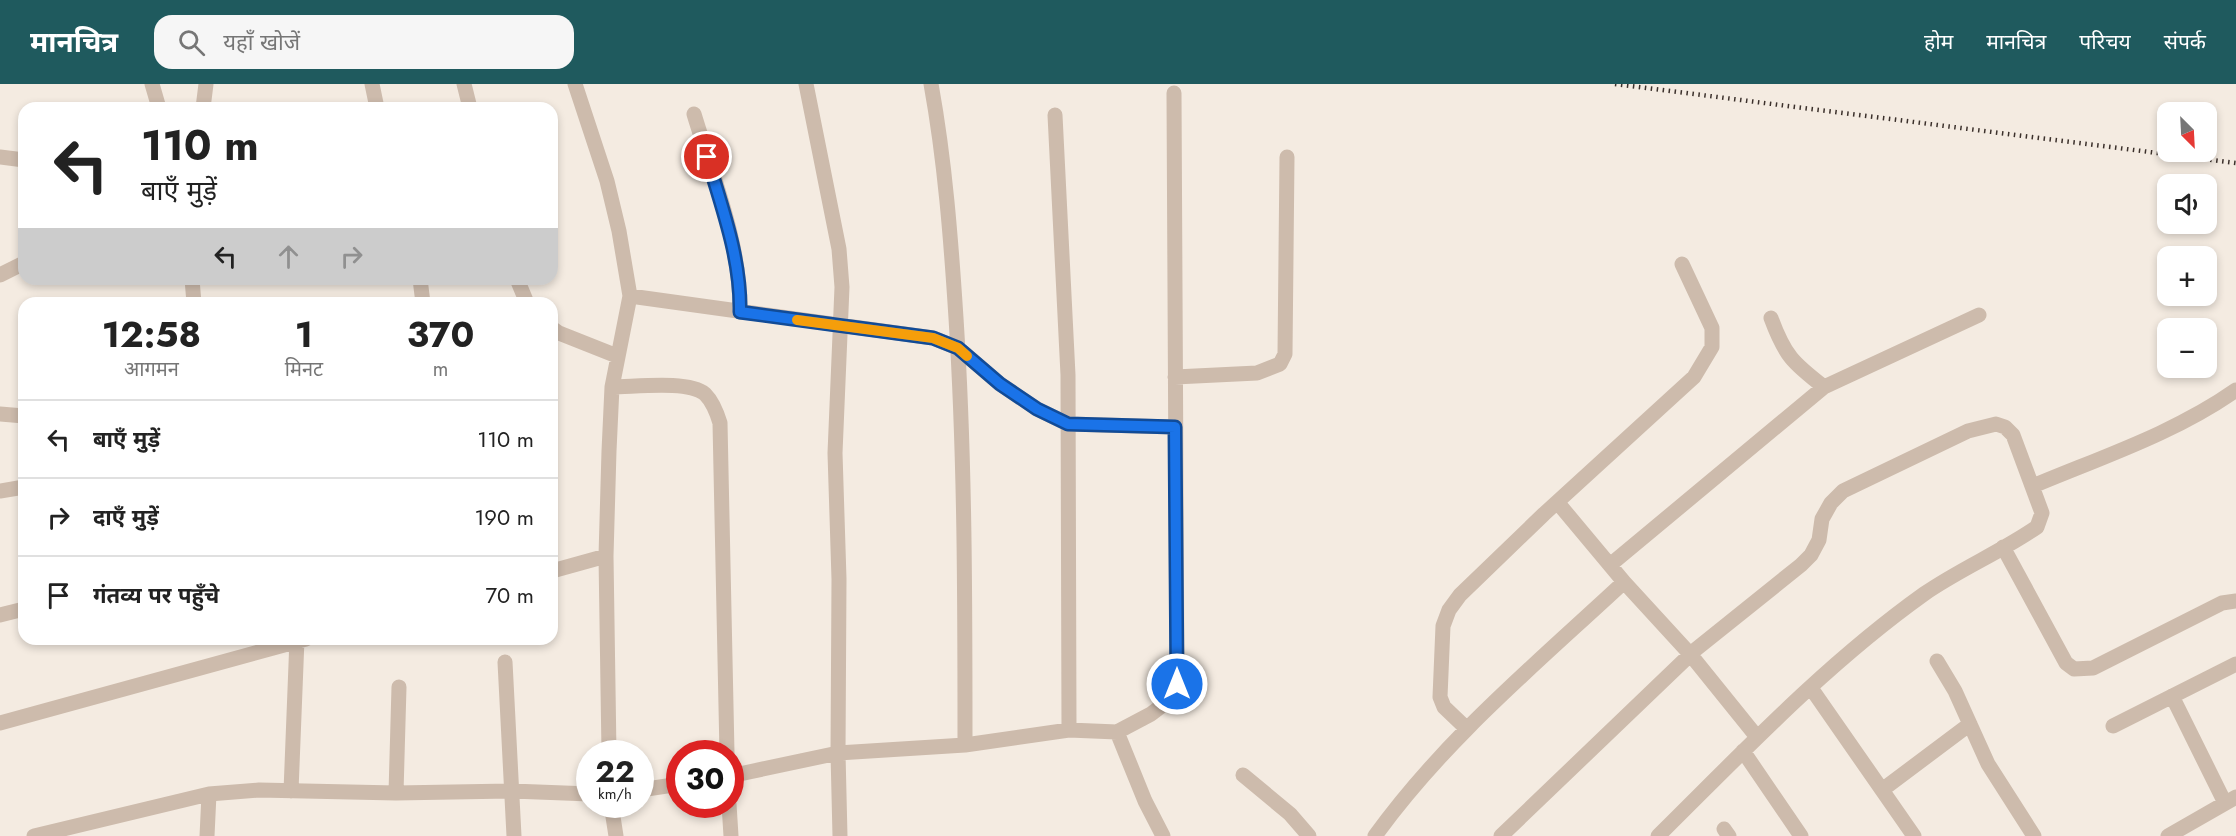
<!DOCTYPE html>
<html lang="hi">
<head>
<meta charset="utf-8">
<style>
	:root { --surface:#fff; --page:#f6f6f6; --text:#222; --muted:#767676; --line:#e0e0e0; --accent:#1f5a5e }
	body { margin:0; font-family:Jost,"Noto Sans Devanagari",sans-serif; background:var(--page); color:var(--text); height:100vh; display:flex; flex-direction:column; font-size:22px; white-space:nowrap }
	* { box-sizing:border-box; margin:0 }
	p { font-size:20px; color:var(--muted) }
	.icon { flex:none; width:33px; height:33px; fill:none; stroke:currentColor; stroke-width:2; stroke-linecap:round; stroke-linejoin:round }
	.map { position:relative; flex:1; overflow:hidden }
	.side { position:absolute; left:18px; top:213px; width:540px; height:348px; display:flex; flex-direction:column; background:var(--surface); border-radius:18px; box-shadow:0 3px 9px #0003 }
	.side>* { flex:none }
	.top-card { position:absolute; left:18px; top:18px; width:540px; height:183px; border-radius:18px; box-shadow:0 3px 9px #0003; background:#fff; color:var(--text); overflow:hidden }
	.needle { width:39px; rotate:156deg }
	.fabs { position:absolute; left:2157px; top:18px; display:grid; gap:12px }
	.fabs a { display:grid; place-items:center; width:60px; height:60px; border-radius:12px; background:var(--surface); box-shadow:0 3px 9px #0003; font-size:30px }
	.speed { position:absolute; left:576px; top:656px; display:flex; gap:12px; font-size:30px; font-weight:700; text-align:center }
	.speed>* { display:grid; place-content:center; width:78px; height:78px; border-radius:50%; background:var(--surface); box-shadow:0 3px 9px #0003; line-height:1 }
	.speed small { font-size:15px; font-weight:400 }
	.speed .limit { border:9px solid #d22; background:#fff; color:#111 }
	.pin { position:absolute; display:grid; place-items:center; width:51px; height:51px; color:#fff; margin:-26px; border:3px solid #fff; border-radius:50%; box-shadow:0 2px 6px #0007 }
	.me { position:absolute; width:66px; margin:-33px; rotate:0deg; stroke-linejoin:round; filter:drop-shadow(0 0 4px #0008) }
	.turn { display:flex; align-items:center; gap:21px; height:126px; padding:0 24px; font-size:27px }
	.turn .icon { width:78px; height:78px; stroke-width:2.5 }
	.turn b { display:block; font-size:42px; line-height:51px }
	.lanes { display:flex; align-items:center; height:57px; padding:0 24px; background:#0003; justify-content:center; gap:30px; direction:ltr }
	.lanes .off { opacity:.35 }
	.eta { display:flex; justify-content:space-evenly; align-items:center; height:102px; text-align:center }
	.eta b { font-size:36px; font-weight:700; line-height:42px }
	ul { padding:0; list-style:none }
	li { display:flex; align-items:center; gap:18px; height:78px; padding:0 24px; border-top:2px solid var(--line) }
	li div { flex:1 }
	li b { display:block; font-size:22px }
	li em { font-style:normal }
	header { display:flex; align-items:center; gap:36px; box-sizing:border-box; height:84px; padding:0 30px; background:var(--accent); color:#fff }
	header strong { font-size:28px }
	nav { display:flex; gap:33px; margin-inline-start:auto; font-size:21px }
	.search { width:420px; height:54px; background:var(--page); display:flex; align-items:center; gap:15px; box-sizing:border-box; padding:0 21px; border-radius:18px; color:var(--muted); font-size:22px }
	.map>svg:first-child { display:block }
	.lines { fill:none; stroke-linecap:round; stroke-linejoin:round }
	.minor { stroke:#cdbbac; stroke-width:15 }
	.rail { stroke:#3b302b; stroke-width:4.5; stroke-dasharray:1.5 4.5; stroke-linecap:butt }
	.route-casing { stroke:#114b97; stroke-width:15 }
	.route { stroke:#1a73e8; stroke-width:10 }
	.slow { stroke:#f59e0b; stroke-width:10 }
</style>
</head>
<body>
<header>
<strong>मानचित्र</strong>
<div class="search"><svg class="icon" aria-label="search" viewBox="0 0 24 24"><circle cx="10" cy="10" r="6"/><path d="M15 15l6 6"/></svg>यहाँ खोजें</div>
<nav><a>होम</a><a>मानचित्र</a><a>परिचय</a><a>संपर्क</a></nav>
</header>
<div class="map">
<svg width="2236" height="752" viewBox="0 0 2236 752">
	<rect width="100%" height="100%" fill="#f4ebe1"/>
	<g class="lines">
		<path class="minor" d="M152 0 159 24
			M372 0 377 24
			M464 0 470 24
			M575 0 607 97 619 147 630 212 612 303 609 367 606 472 609 669
			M806 0 839 165 842 203 835 369 839 495 838 669 840 752
			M931 0C945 77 951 156 956 234 965 376 965 518 965 661
			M203 24 206 0
			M694 30C713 93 741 161 740 228
			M1055 31 1068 291 1069 646
			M0 73 24 76
			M0 191 24 179
			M192 195 194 219
			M420 195 423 219
			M517 195 527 219
			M630 212 933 254 958 264 1000 300 1037 325 1068 340 1175 343
			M1771 234C1785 272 1793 279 1824 303
			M552 244 559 249 617 272
			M1175 293 1257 289 1280 280 1285 270 1287 73
			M612 303C635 303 688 296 705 310 713 318 717 329 720 339L727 669
			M0 330 24 332
			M2033 402C2102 373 2175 349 2236 306
			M0 407 24 403
			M1558 419 1624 498 1690 570 1757 653
			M2003 463 2066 579 2074 585 2093 584 2222 519 2236 517
			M1610 481 1824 303 1979 231
			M552 487 606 472
			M0 531 24 525
			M1937 577 1955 607 1988 680 2034 752
			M505 578 514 752
			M1811 604 1914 752
			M2172 612 2225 719
			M0 639 306 555
			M2113 642 2236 580
			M1466 644 1444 623 1440 613 1443 542 1449 526 1460 511 1544 430 1694 293 1712 263V244L1682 180
			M1117 648 1151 630 1168 617 1177 600 1174 9
			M1743 667 1801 752
			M1243 691 1290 730 1309 752
			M730 692 838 669 965 661 1069 646 1117 648 1145 717 1163 752
			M640 706 680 700
			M1882 706 1970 640
			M291 707 297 555
			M396 709 399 603
			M611 720 616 752
			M729 720 731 752
			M1724 745 1729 752
			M34 752 209 710 259 706 396 709 512 707 590 710
			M207 752 209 710
			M1375 752C1445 655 1537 579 1624 498
			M1501 752 1695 566 1801 481 1811 471 1819 456 1822 435 1831 419 1843 407 1968 347 1996 340 2005 343 2013 351 2042 429 2037 443C2001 468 1960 485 1924 510 1826 580 1743 668 1658 752
			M2168 752 2236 713"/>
		<path class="rail" d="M1615 0 2236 79"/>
	</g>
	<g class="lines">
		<defs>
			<path id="route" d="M707 73C722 124 741 174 740 228L933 254 958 264 1000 300 1037 325 1068 340 1175 343 1177 600"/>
		</defs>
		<use href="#route" class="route-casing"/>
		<use href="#route" class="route"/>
		<path class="slow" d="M797 236 933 254 958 264 967 272"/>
	</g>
</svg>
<div class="fabs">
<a><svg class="needle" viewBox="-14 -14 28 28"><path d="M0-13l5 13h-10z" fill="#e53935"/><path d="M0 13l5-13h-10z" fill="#767676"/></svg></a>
<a><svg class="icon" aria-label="sound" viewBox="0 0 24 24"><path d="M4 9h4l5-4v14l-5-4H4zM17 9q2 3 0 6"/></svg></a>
<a>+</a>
<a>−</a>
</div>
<div class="speed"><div>22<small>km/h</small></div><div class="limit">30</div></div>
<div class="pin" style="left:707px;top:73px;background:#d93025"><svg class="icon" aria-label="arrive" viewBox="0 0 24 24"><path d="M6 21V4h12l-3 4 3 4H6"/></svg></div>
<svg class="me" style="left:1177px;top:600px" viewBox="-20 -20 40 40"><circle r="17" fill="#1a73e8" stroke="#fff" stroke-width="3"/><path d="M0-11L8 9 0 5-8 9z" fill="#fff"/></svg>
<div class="top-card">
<div class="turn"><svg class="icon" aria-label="left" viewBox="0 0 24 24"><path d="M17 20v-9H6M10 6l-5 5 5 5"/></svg><div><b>110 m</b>बाएँ मुड़ें</div></div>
<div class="lanes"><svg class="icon" aria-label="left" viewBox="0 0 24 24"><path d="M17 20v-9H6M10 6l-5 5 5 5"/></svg><svg class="icon off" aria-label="ahead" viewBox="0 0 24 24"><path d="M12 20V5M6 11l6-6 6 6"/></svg><svg class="icon off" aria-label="right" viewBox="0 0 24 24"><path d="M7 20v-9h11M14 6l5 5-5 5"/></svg></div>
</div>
<section class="side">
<div class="eta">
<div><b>12:58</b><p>आगमन</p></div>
<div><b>1</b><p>मिनट</p></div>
<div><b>370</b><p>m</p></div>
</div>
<ul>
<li><svg class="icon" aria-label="left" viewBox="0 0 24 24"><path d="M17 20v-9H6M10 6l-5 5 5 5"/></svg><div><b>बाएँ मुड़ें</b></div><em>110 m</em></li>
<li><svg class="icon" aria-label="right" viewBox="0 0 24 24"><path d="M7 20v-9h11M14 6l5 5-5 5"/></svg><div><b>दाएँ मुड़ें</b></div><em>190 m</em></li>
<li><svg class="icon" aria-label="arrive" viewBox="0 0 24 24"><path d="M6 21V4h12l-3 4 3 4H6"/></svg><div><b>गंतव्य पर पहुँचे</b></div><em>70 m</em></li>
</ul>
</section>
</div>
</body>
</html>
